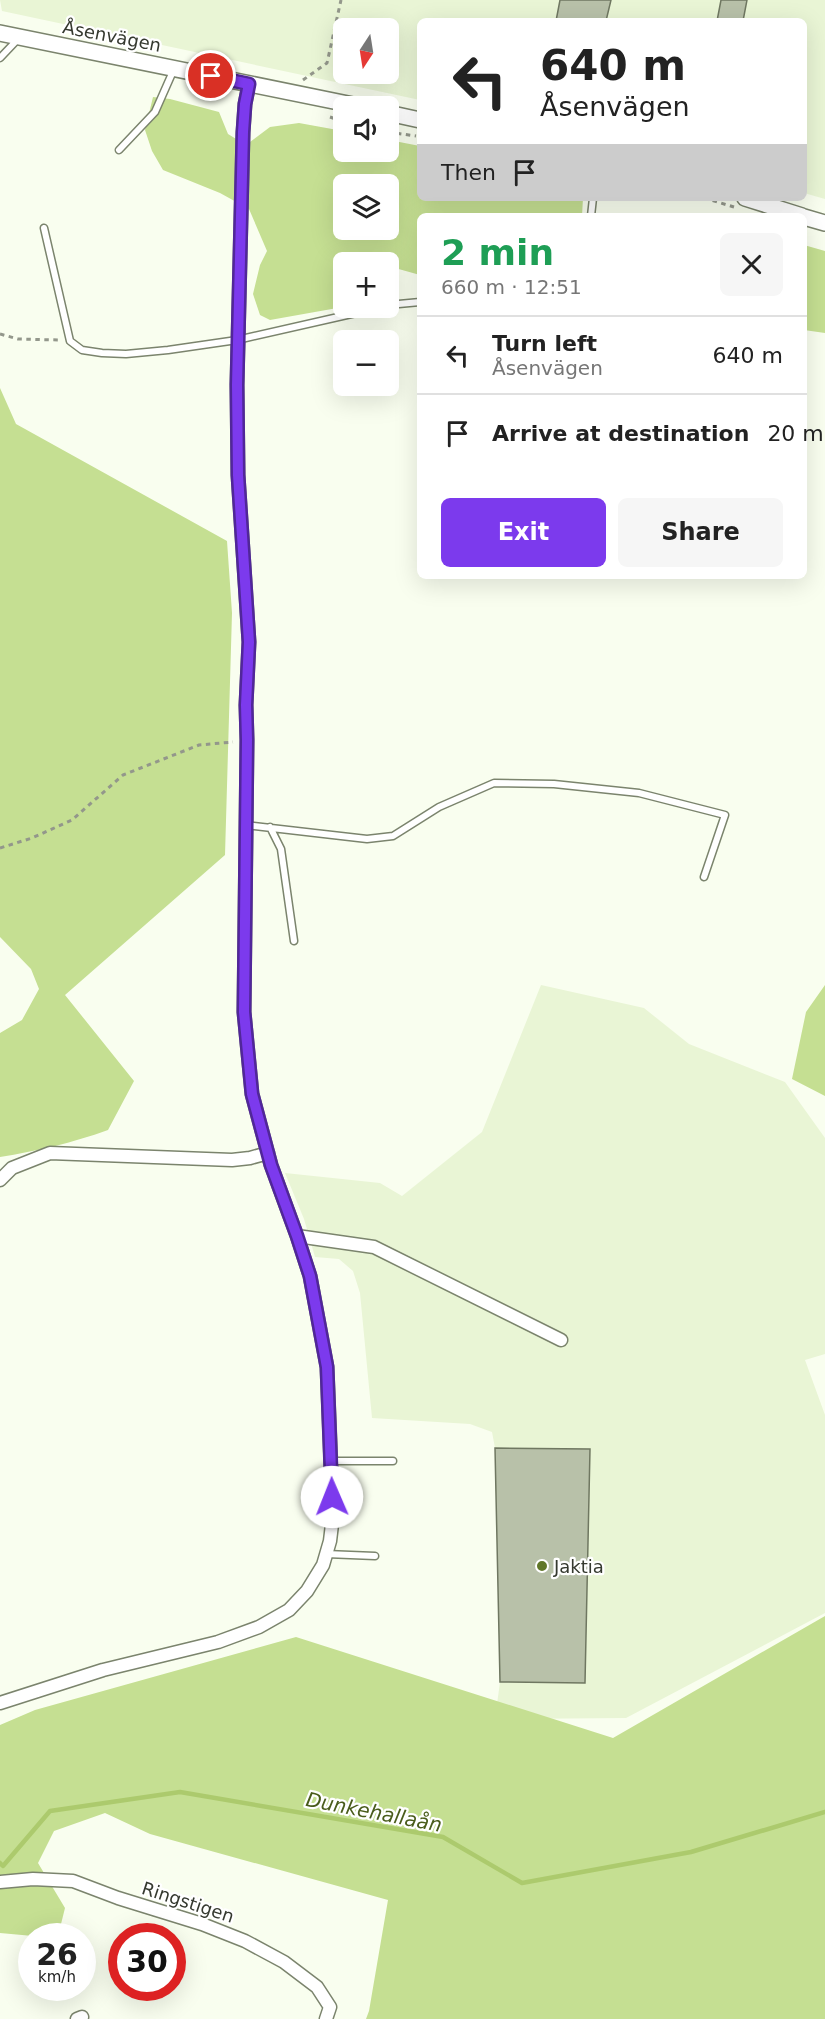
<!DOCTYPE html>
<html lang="en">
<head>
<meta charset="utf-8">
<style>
	:root { --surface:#fff; --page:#f6f6f6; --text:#222; --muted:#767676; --line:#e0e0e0; --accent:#7c3aed }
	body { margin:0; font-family:"DejaVu Sans",sans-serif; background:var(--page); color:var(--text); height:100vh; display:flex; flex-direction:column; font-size:22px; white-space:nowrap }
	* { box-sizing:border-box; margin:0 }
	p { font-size:20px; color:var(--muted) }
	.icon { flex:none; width:33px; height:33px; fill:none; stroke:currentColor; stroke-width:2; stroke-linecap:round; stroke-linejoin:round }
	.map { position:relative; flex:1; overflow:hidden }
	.sheet { position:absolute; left:417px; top:213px; width:390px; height:366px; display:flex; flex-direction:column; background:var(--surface); border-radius:9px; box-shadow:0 6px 24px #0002 }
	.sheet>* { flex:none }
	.banner { position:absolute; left:417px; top:18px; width:390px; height:183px; border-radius:9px; box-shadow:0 6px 24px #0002; background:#fff; color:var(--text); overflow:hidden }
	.needle { width:39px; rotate:192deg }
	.controls { position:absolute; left:333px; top:18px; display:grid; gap:12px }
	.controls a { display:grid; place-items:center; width:66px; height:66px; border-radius:9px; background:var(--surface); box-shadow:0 6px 24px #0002; font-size:30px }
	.speed { position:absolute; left:18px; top:1923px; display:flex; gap:12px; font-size:30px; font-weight:700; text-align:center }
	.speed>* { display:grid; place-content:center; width:78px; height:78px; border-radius:50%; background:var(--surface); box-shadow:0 6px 24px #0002; line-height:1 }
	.speed small { font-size:15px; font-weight:400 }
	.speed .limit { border:9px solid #d22; background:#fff; color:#111 }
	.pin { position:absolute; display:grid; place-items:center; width:51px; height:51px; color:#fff; margin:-26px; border:3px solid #fff; border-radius:50%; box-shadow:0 2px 6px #0007 }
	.me { position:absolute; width:66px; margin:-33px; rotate:359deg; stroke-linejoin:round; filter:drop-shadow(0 0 4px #0008) }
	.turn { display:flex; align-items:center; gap:21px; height:126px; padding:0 24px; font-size:27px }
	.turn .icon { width:78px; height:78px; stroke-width:2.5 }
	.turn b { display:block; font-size:42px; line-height:51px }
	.then { display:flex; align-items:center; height:57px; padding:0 24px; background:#0003; gap:12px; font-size:22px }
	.round { display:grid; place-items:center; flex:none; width:63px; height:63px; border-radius:9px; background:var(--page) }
	.overview { display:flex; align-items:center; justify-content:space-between; height:102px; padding:0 24px }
	h1 { font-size:36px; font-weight:700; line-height:45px; color:#1e9e55 }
	.primary-button { display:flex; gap:12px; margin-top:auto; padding:12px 24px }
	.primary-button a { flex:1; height:69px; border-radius:9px; background:var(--accent); color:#fff; font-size:24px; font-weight:700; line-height:69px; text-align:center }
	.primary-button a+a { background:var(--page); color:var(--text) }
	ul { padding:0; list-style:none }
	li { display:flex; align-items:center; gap:18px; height:78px; padding:0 24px; border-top:2px solid var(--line) }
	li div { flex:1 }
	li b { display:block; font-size:22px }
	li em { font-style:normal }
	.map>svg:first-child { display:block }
	.built { fill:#e9f5d5; fill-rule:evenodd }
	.green { fill:#c5df92; fill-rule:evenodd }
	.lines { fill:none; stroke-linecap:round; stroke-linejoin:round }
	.stream { stroke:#acca6d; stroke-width:4.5 }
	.building { fill:#b8c1a9; stroke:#6f7761; stroke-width:1.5 }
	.service-casing { stroke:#7b846d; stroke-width:9 }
	.minor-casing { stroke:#7b846d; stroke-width:15 }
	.tertiary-casing { stroke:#7b846d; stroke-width:18 }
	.path { stroke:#93978b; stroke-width:3; stroke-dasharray:4.5 4.5; stroke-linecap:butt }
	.service { stroke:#fff; stroke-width:6 }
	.minor { stroke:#fff; stroke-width:12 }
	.tertiary { stroke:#fff; stroke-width:15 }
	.route-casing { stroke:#51269a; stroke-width:15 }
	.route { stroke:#7c3aed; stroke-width:10 }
	.poi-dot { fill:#607729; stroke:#fff; stroke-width:2 }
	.labels { text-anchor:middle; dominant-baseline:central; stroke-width:4.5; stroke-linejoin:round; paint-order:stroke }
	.street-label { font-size:18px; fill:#35392f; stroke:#fff }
	.poi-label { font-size:18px; fill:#35392f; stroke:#fff; text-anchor:start }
	.water-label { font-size:20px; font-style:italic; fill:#495c1b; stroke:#fff }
</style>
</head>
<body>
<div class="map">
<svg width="825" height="2019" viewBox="0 0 825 2019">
	<rect width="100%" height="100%" fill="#f9feef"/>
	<path class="built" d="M0 0H825V199L804 193V21H420V100L2 11ZM344 28H388V74H344Z
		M541 985 644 1008 689 1044 785 1082 825 1138V1354L805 1360 825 1415V1613L626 1718 495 1719 500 1682 495 1448 492 1432 470 1424 372 1418 360 1293 353 1271 339 1259 315 1257 304 1219 285 1173 380 1183 402 1196 482 1132Z"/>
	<path class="green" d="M153 97 170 99 219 112 228 134 246 145 270 127 299 123 343 131 344 152H388L389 140 420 146V198H583L582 216H420V275L395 268 389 275 388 262H344L343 307 270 320 260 315 253 294 260 265 267 251 249 209 220 193 163 170 152 151 145 130ZM344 184H388V230H344Z
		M804 245 825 251V333L804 330Z
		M0 388 16 424 227 541 232 613 225 855 65 995 134 1081 108 1130C72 1143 37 1151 0 1157V1033L22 1020 39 989 31 969 0 937Z
		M825 985V1096L792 1079 806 1012Z
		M825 1616V2019H366L369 2011 388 1900 150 1834 105 1813 54 1831 38 1863 65 1908 58 1936H33L0 1933V1725L35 1710 296 1637 613 1738Z"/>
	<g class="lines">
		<path class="stream" d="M0 1863 3 1866 50 1811 180 1792 443 1837 522 1883 691 1852 825 1812"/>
	</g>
	<path class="building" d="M560 0H611L606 21H556Z
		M721 0H747L743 21H717Z
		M495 1448 590 1449 585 1683 500 1682Z"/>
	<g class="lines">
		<defs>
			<path id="service" d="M0 58 19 38
				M119 150 155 112 174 69
				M591 216 593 198
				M44 228 70 341 82 350 102 353 126 354 168 350 237 340 378 308
				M388 305 420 302
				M246 825 367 839 393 836 439 807 494 783 554 784 639 793 725 815 704 877
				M270 827 281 849 294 941
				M332 1461H393
				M326 1554 375 1556"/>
			<path id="minor" d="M0 1180 12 1168 50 1153 232 1160 250 1158 268 1153
				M297 1236 374 1247 561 1340
				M0 1703 103 1670 218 1642 259 1627 289 1610 307 1591 323 1565 330 1541 333 1516 327 1367 310 1276 297 1236 271 1165 252 1094 244 1012 247 740 246 705 249 642 238 475 237 385 243 133 245 104 249 84
				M0 1882 33 1879 73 1881 118 1898 202 1924 245 1941 284 1962 317 1987 330 2007 326 2019
				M77 2019 82 2017"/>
			<path id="tertiary" d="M0 33 358 106
				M388 113 420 120
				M745 198 802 216
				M804 217 825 223"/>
		</defs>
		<use href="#service" class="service-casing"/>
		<use href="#minor" class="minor-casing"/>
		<use href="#tertiary" class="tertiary-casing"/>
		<path class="path" d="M303 80 327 63 341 0
			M330 117 344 122
			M388 132 416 136
			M704 198 734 207
			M0 334 18 339 59 340
			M0 848 32 838 72 820 123 775 199 745 233 742"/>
		<use href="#service" class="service"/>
		<use href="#minor" class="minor"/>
		<use href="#tertiary" class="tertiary"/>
	</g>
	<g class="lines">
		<defs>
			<path id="route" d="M211 76 249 84 245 104 243 132 237 385 238 475 249 642 246 705 247 740 244 1012 252 1094 271 1165 297 1236 310 1276 327 1367 332 1497"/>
		</defs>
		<use href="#route" class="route-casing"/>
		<use href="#route" class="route"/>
	</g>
	<circle class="poi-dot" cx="542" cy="1566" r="6"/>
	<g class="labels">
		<g class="street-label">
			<text transform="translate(112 36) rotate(11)">Åsenvägen</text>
			<text transform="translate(188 1902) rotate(18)">Ringstigen</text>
		</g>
		<g class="poi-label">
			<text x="554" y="1566">Jaktia</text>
		</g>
		<g class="water-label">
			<text transform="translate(374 1812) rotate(11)">Dunkehallaån</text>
		</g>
	</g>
</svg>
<div class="controls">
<a><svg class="needle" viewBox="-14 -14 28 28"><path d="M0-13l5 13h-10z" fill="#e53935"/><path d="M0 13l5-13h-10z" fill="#767676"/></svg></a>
<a><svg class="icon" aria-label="sound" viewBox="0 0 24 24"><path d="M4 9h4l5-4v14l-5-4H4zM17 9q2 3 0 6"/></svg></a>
<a><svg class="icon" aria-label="layers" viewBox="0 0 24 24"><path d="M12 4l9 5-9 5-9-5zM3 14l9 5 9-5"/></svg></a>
<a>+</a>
<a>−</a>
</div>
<div class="speed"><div>26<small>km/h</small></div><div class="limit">30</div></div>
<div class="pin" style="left:211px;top:76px;background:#d93025"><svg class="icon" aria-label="arrive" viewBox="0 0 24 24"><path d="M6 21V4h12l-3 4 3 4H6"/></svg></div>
<svg class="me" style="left:332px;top:1497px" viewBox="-20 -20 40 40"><circle r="19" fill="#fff"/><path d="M0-13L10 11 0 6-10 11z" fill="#7c3aed"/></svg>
<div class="banner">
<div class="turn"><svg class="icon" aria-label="left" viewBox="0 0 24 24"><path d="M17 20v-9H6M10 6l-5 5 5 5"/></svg><div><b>640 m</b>Åsenvägen</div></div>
<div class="then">Then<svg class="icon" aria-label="arrive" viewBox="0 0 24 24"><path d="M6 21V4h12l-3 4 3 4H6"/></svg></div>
</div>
<section class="sheet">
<div class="overview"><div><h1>2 min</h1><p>660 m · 12:51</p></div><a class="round"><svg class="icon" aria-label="close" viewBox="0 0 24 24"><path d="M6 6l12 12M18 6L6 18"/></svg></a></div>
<ul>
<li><svg class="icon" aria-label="left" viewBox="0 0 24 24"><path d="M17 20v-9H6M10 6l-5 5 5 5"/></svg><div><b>Turn left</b><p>Åsenvägen</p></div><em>640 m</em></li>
<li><svg class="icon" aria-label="arrive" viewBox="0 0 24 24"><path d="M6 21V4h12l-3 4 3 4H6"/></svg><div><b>Arrive at destination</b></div><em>20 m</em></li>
</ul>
<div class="primary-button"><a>Exit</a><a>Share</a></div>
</section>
</div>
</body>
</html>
